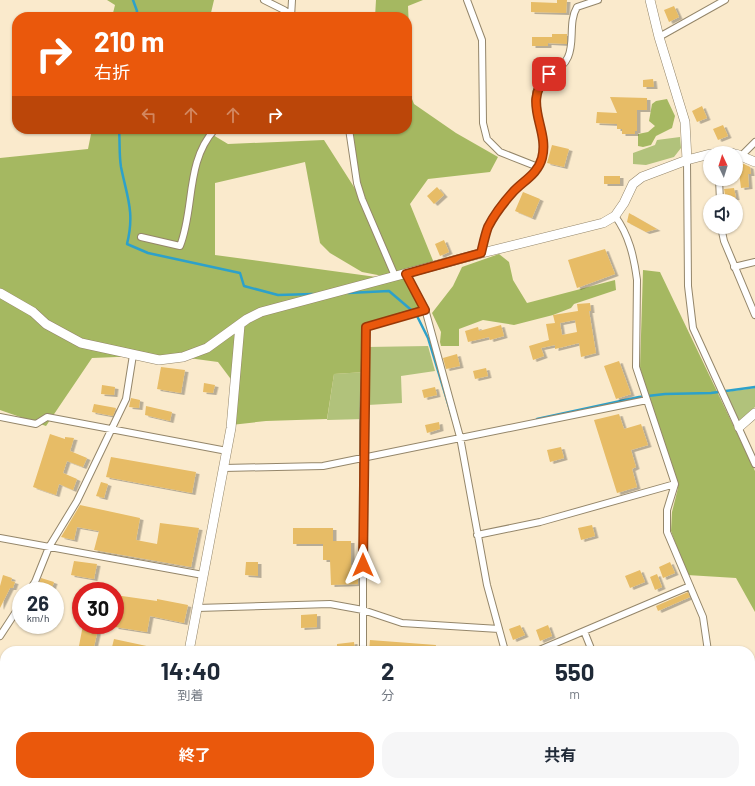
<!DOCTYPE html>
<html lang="ja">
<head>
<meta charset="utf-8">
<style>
	:root { --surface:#fff; --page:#f6f6f7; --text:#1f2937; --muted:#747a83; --accent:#ea580c }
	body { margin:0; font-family:Barlow,"Noto Sans JP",sans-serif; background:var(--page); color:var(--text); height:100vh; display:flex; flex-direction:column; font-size:15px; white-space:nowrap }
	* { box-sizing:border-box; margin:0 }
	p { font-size:13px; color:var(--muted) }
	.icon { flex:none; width:22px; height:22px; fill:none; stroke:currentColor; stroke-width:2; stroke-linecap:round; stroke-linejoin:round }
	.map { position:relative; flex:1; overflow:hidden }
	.panel { position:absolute; left:0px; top:646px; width:755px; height:140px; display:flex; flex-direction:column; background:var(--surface); border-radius:16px 16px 0 0; box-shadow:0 1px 3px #0004 }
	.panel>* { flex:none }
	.guide { position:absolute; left:12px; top:12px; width:400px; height:122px; border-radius:16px; box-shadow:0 1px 3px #0004; background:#ea580c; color:#fff; overflow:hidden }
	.needle { width:26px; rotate:356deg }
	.tools { position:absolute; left:703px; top:146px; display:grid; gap:8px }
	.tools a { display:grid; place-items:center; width:40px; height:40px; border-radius:50%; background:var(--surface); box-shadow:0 1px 3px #0004; font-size:20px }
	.speed { position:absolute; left:12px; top:582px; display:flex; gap:8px; font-size:20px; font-weight:700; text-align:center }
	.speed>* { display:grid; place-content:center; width:52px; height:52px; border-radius:50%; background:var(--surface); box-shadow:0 1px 3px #0004; line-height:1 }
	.speed small { font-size:10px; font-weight:400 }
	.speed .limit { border:6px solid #d22; background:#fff; color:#111 }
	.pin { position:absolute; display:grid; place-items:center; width:34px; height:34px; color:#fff; margin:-17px; border-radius:8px; box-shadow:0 2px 6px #0006 }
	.me { position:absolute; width:44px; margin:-22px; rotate:0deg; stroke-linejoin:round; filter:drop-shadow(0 0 3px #0008) }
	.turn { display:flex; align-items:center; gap:14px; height:84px; padding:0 16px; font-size:18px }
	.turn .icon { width:52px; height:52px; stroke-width:2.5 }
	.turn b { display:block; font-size:28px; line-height:34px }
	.lanes { display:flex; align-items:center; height:38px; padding:0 16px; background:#0003; justify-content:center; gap:20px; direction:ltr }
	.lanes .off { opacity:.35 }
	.eta { display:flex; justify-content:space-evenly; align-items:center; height:68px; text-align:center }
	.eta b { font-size:24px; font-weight:700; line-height:28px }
	.primary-button { display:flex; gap:8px; margin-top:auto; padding:8px 16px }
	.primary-button a { flex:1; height:46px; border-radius:16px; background:var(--accent); color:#fff; font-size:16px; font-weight:700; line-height:46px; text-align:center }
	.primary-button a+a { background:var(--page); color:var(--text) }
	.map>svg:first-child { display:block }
	.green { fill:#b1c27b }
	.forest { fill:#a5b861 }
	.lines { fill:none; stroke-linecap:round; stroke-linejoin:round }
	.stream { stroke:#2da1ca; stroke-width:2.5 }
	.building { fill:#e7bc66; fill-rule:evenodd; filter:url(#shadow) }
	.street-casing { stroke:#94866a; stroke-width:8 }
	.secondary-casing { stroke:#94866a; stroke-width:10 }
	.street { stroke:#fff; stroke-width:6 }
	.secondary { stroke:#fff; stroke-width:9 }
	.route-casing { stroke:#983908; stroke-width:10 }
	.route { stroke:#ea580c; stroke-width:7 }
</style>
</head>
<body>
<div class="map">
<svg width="755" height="786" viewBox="0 0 755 786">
	<defs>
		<filter id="shadow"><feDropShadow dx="3.5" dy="2" stdDeviation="0" flood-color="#0004"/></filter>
	</defs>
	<rect width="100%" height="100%" fill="#faeacc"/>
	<path class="green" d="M680 137 681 148 674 157 646 165 633 164V153L655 145 657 140Z
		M428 346 435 371 401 376 402 403 368 405 367 347Z
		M365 372 364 419 327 420 334 374Z
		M755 388V407L738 422 725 392Z"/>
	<path class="forest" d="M107 0H214L210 17H112L115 5Z
		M376 0H423L408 6 412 99 414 104 456 133 498 157 490 172 428 179 410 204 434 263 388 277 362 272 330 253 320 243 305 162 215 183V255L391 279 405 277 420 310 364 326 365 372 334 374 327 419 266 421 231 425 236 386 218 362 166 355 92 358 46 426 0 410V158L88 149 92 129H203L228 144 324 140 361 198 352 129H407V17H375Z
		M667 99 675 116 672 128 656 136 651 145 643 147 638 146V134L648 132 655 126 649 121 652 104 656 101Z
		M499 254 509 262 513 280 527 303 615 280 616 290 574 304 571 308 553 315 514 325 483 320 459 329V346H441L440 342 441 332 432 313 453 286 462 267Z
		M643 270 660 272 755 471V612L736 578 687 575 671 531 672 512 678 488 640 368Z"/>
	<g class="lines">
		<path class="stream" d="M133 0 137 11 136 17
			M119 129C120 141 119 155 121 167 127 197 135 212 127 244L148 253 240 273 244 286 278 295 313 294
			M348 293 389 291 416 314 428 338 453 420
			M537 419 639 397 665 394 711 393 755 387"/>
	</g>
	<path class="building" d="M557 0H567L566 13 531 12V2L557 3Z
		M674 6 679 17 669 22 664 10Z
		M552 34H567V44L548 43V46H532V37H552Z
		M653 79 654 87H643V80Z
		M610 97 647 98V110H637V131H635V134H622V129H617V124L596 123 597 112 617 113Z
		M702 106 707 118 697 122 692 111Z
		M723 125 728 136 718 140 713 129Z
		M552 145 569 149 564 167 547 163Z
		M744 164 750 167 751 174H748L749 187 741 188 738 165Z
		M604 176H620V184H604Z
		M437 187 444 195 434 204 427 196Z
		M734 188 736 198 726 199 724 189Z
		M523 192 540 199 532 218 515 211Z
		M629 213 657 229 646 232 627 222Z
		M444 240 449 252 440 256 435 244Z
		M605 249 615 274 577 288 568 260Z
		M590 303 591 311H589L596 353 581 357 579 343 555 349V345L541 348 544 356 533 360 529 346 549 340 546 324 555 323 553 315 578 311 577 304ZM575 320 577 332 562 335 560 323Z
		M501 325 504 336 490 340 489 337 468 342 465 331 478 327 479 331Z
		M457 354 460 366 446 369 443 358Z
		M619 361 631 394 616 399 604 366Z
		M161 367 185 370 181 393 157 389Z
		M486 368 488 376 475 379 473 371Z
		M204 383 215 385 213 393 203 392Z
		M102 385 115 387 114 395 101 394Z
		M435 387 437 395 424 398 422 390Z
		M131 398 140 400 139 408 129 407Z
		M94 404 116 408 115 411 113 416 92 412Z
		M146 406 172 412 170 421 145 415Z
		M619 414 624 429 641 424 648 445 631 450 636 467 632 469 637 487 617 493 594 420Z
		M439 422 440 429 427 433 425 425Z
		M50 434 65 439V437L74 438 70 451 87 458 83 467 67 461 63 473 77 479 73 490 59 484 56 495 33 487Z
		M561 447 564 458 550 462 547 450Z
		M111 457 196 472 192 493 106 477Z
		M101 482 108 484 104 498 96 496Z
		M80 505 140 518 136 540 157 544 160 523 199 528 191 567 94 550 99 531 77 527 74 540 61 537Z
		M592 525 595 536 581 540 578 528Z
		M293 528H333V541H351V566L358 565V584L331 585 330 560H323V544H293Z
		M74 561 97 564 94 579 71 575Z
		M246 562H258V576L245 575Z
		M670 562 675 573 663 578 659 567Z
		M640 570 645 582 630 588 625 576Z
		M657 574 662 587 655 590 650 577Z
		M3 575 12 578 11 581 15 582 13 588H10L0 608V586Z
		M41 578 54 582 51 591H36Z
		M688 592 690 597 658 611 656 606Z
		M115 595 157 601V599L188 605 184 623 150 616 147 632 115 627Z
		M317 614V627L301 628V615Z
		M83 625H99L93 651H78Z
		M520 625 525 635 513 640 509 629Z
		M548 625 552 636 540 641 536 630Z
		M114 639 156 648V651H111Z
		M370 640 436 645 435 651H369Z
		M354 642 355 651H337V644Z"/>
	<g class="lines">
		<defs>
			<path id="street" d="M264 0 284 10 294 17
				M467 0 482 40 483 123 487 139 500 152 538 167
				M291 17 292 0
				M659 37 725 0
				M349 129 357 183 362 199 395 276
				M742 155 755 142
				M687 160 688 286 693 328 755 464
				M719 179 720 201
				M615 216C629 235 634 257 637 280L636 367 675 484 667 510V532L703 617 708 651
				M721 227 724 241 755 315
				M141 237 180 246C195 208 185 162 215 129
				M481 253C483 245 485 235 488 227 494 215 504 202 513 192 523 181 538 174 542 158 548 138 534 116 536 95 538 74 561 74 568 57 575 42 568 22 577 7L598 0
				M734 267 755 262
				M406 274 425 309 460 437 487 585 505 651
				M0 417 36 424 47 417 227 451
				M224 468 323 466 647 400
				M477 535 540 522 675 484
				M0 538 203 575
				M29 591 35 582 49 547 77 501 126 399 133 355
				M197 608 330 604 363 610 402 623 499 629
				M584 631 592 651
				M0 636 21 604
				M363 651V423L366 327 425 309
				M537 651 690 586
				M0 669H5
				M619 781 620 786
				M713 781 714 786
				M360 786 361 781
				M493 786 495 781"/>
			<path id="secondary" d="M716 153H732
				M736 154 755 162
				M687 160 710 154
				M0 293 33 312 46 324 81 343 159 360 183 357 207 348 247 319 261 312 486 252 603 223 615 216 624 203 633 184 642 177 687 160 685 122 659 37 650 0
				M739 427 755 413
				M189 651 231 428 240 325
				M165 786 166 781"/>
		</defs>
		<use href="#street" class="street-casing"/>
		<use href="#secondary" class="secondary-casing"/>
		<use href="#street" class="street"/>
		<use href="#secondary" class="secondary"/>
	</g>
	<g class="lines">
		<defs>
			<path id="route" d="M363 565 366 327 425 310 406 274 481 253C483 245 485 235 488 227 494 215 504 202 513 192 523 181 538 174 542 158 550 128 520 102 549 74"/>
		</defs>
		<use href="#route" class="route-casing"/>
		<use href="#route" class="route"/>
	</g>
</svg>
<div class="tools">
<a><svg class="needle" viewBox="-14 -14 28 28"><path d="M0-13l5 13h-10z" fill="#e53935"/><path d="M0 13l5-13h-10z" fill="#747a83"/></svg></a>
<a><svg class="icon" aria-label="sound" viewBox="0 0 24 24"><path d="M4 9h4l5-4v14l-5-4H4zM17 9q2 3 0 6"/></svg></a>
</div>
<div class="speed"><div>26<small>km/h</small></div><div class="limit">30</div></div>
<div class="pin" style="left:549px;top:74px;background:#d93025"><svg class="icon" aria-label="arrive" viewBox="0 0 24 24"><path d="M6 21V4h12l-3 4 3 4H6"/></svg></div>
<svg class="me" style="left:363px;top:565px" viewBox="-20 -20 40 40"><path d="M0-17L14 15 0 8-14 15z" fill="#ea580c" stroke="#fff" stroke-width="4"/></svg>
<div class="guide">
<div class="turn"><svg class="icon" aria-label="right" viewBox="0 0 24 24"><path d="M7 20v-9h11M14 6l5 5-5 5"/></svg><div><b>210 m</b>右折</div></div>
<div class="lanes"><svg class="icon off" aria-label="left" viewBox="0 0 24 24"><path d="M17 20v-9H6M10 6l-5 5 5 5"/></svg><svg class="icon off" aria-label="ahead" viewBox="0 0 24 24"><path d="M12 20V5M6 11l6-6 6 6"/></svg><svg class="icon off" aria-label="ahead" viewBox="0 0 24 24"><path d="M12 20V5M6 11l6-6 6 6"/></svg><svg class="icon" aria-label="right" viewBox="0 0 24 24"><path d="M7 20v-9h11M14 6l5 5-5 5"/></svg></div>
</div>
<section class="panel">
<div class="eta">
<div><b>14:40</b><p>到着</p></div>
<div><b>2</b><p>分</p></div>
<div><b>550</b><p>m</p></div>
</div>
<div class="primary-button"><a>終了</a><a>共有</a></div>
</section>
</div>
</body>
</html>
